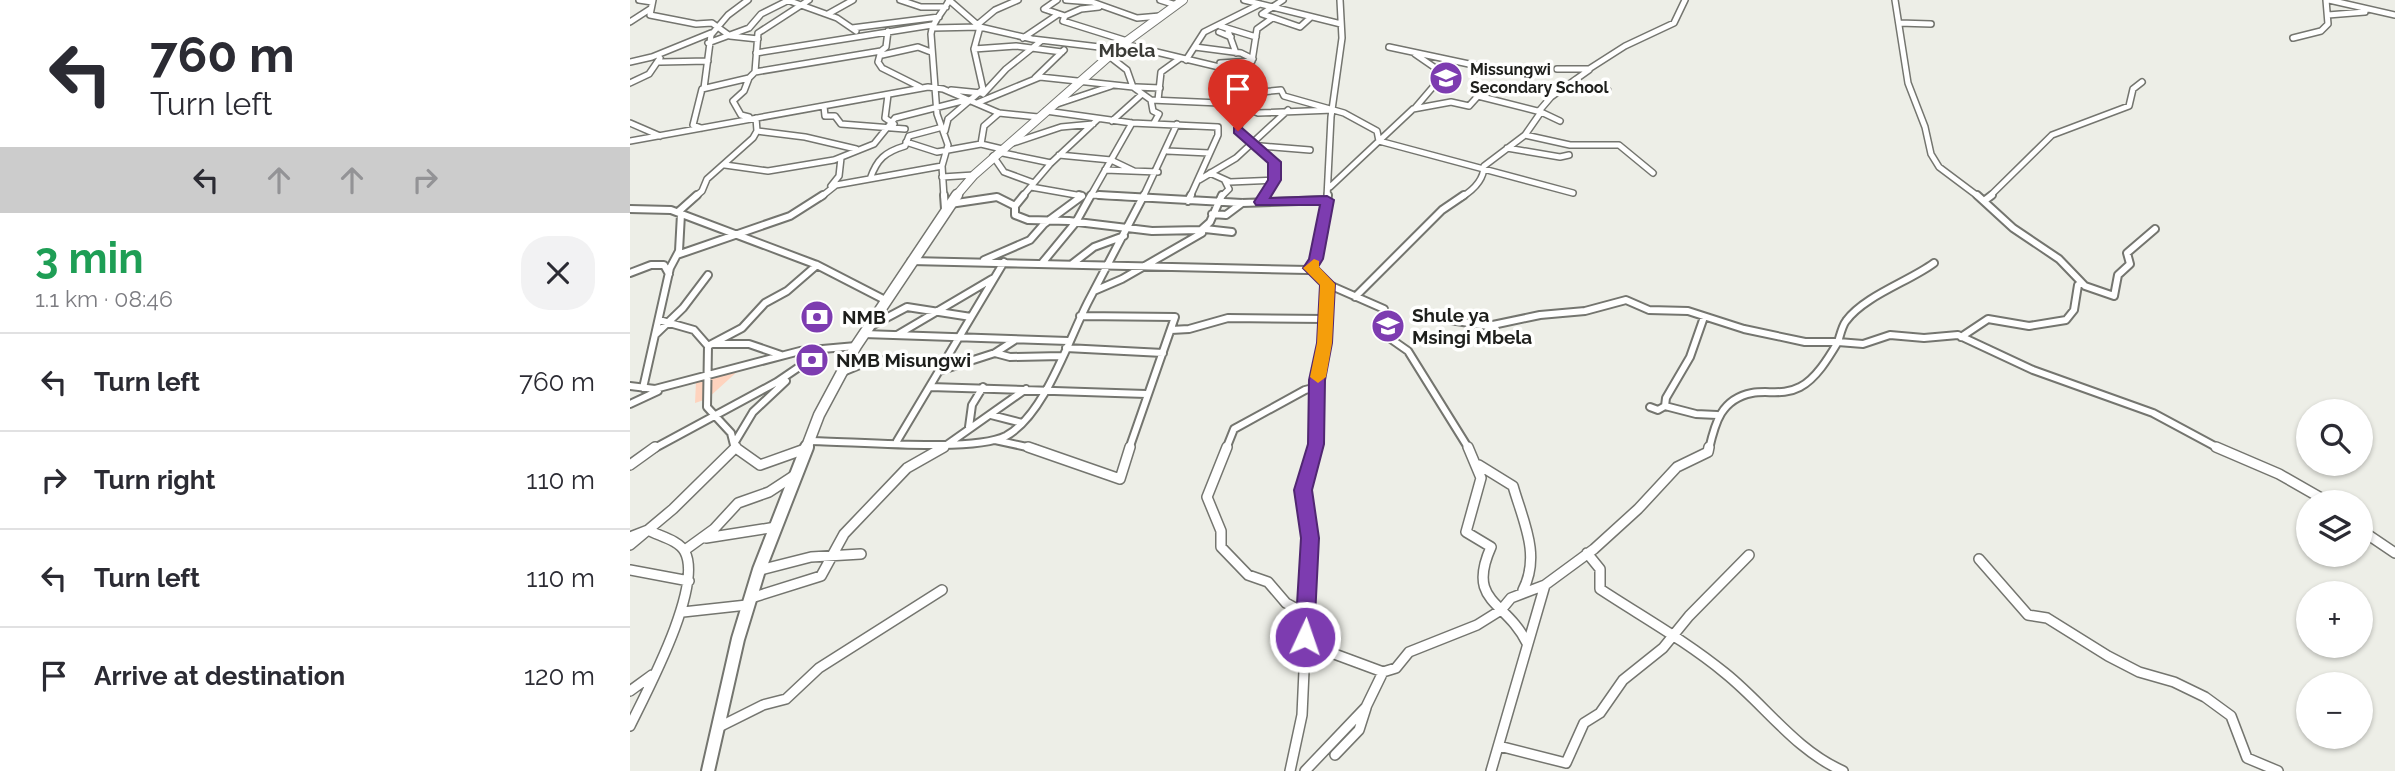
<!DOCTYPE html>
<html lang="en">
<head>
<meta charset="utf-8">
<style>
	:root { --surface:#fff; --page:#f2f2f3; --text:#2b2b33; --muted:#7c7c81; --line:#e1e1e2 }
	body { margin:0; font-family:Raleway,sans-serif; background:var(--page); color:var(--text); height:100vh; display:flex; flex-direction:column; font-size:26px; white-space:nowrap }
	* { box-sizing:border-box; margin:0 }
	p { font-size:23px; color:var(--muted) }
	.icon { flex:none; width:38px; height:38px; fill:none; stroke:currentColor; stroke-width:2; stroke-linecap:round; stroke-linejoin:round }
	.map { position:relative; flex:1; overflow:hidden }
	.drawer { display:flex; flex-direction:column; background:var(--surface); width:630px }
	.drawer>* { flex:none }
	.guide { background:#fff; color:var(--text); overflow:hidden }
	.tools { position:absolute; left:1666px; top:399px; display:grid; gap:14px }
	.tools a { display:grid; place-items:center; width:77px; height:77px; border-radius:50%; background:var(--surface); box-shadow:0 2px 5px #0004; font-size:35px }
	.pin { position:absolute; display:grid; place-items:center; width:60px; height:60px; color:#fff; margin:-72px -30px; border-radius:50% 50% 50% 0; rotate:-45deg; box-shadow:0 0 7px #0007 }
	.pin .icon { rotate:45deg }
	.me { position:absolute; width:77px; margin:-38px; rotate:3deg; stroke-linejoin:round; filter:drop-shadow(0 0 5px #0008) }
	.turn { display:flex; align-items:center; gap:24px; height:147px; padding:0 35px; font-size:32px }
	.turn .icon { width:91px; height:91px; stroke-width:2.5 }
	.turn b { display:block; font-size:49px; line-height:60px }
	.lanes { display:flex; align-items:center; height:66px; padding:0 35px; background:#0003; justify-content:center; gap:35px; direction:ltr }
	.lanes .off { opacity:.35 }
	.round { display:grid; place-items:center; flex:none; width:74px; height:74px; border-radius:28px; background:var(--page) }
	.summary { display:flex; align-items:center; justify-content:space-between; height:119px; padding:0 35px }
	h1 { font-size:42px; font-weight:700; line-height:52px; color:#1e9e55 }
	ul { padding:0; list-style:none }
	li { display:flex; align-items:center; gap:21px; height:98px; padding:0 35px; border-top:2px solid var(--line) }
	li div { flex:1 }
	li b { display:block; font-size:26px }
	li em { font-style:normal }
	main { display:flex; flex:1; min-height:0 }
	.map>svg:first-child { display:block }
	.green { fill:#fed3be }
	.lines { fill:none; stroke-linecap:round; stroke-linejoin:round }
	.minor-far2-casing { stroke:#74756f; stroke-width:8 }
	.minor-far1-casing { stroke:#74756f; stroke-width:10 }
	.minor-casing { stroke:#74756f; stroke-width:12 }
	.highway-far2-casing { stroke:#74756f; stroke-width:10 }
	.highway-far1-casing { stroke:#74756f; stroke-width:13 }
	.highway-casing { stroke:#74756f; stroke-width:16 }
	.minor-far2 { stroke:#fff; stroke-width:5 }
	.minor-far1 { stroke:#fff; stroke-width:6 }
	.minor { stroke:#fff; stroke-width:9 }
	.highway-far2 { stroke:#fff; stroke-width:8 }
	.highway-far1 { stroke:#fff; stroke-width:10 }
	.highway { stroke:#fff; stroke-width:12 }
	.route { fill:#7d3cb0; stroke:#512772; stroke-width:2 }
	.slow { fill:#f59e0b }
	.labels { text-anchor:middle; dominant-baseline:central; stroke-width:7; stroke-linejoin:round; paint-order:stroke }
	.far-poi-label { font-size:16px; font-weight:bold; fill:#1e1f1c; stroke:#fffffe; text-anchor:start }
	.far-quarter-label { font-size:19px; font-weight:bold; fill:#3a3b36; stroke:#fffffe }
	.poi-label { font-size:19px; font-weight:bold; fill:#1e1f1c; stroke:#fffffe; text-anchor:start }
</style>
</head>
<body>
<main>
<section class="drawer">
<div class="guide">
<div class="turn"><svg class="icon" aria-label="left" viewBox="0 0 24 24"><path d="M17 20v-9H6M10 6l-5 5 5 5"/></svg><div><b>760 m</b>Turn left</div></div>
<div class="lanes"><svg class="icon" aria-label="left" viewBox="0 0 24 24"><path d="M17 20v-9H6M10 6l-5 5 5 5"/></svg><svg class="icon off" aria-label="ahead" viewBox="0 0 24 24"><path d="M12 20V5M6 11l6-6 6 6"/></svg><svg class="icon off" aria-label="ahead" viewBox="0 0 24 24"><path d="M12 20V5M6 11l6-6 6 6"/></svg><svg class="icon off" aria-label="right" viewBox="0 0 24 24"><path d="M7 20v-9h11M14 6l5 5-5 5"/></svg></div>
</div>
<div class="summary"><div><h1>3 min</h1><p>1.1 km · 08:46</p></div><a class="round"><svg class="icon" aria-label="close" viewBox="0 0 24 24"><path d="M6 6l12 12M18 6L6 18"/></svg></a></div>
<ul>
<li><svg class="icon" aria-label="left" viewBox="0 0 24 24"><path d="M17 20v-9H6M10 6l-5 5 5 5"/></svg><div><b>Turn left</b></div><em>760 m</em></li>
<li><svg class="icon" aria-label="right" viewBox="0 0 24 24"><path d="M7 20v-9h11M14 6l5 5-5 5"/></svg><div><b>Turn right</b></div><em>110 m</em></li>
<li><svg class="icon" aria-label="left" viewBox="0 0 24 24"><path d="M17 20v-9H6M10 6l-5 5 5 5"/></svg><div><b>Turn left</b></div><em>110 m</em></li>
<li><svg class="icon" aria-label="arrive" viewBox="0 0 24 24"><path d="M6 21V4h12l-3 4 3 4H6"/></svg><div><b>Arrive at destination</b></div><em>120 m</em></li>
</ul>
</section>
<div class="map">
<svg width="1765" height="771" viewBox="0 0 1765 771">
	<rect width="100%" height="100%" fill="#edeee7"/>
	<path class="green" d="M109 370 77 399 65 403 66 382Z"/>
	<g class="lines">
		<defs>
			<path id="minor-far2" d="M9 0 22 2
				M23 0 20 15 66 24 82 23 100 36 128 39
				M157 0 207 18 226 31
				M270 0 291 7H316
				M427 0 414 9 435 16 433 21 497 41
				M436 0 462 2 507 18 530 16
				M530 0 546 5
				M614 0 711 24
				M653 0 632 14 670 27 681 17
				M1265 0 1278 83 1295 127 1301 154 1309 167 1349 197
				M1699 0 1765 15
				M198 14 223 0
				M1698 15 1735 12
				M435 16 451 9 469 7
				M0 22 20 9
				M1269 23 1301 24
				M347 25 365 10 388 0
				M590 26 626 37
				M222 28 309 17
				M302 28 350 27 402 39 486 49
				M597 28 606 53
				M589 32 601 37
				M393 38 427 15
				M1663 38 1691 31 1698 24 1696 0
				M78 43 119 28 131 14 159 0
				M493 44 610 72 619 88 608 131 645 162V180L633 197
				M565 47 611 53 623 59
				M759 47 853 67
				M344 49 386 46 432 52
				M251 51 248 62 252 68 290 87
				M126 53 302 25
				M785 54 814 74 785 108
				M252 55 288 47 301 52
				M479 56 497 70 503 87
				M556 60 574 32 630 4
				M0 62 22 57 81 33
				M30 62 78 61
				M590 63 622 61 627 29 641 19
				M927 69H959L995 46 1044 23 1055 0
				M125 72 251 51 256 47 258 31
				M119 78 114 91 103 101 111 115 119 117
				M405 78 434 50
				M0 83 19 74 30 58
				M506 87 530 88
				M937 87 978 91
				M74 88 81 35 98 15 118 0
				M619 88 631 92 651 90 654 96 714 113 747 131 749 141 943 193
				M321 90 351 93
				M353 94 376 69 411 41
				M258 95 255 118 264 124
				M521 100 523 111 529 114 524 123
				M528 100 531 72 549 59
				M586 102 597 84 599 68
				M347 103 410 77 503 87 521 100 613 104
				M427 104 481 86
				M194 106 195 116H205L211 124 275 129
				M613 107 628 113 703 110
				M416 111 502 123 588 127V135L560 197
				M909 111 921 97 959 70
				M911 112 930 121
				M482 121 511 95
				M0 123 30 136
				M71 128 63 125 72 89 119 78 125 72 128 33 179 0
				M127 131 175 137 226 149
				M315 131 318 119 353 89 344 49 350 27 319 0
				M895 135 940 145H989L1023 173
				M0 141 298 87 313 89 369 113 408 117
				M276 142 307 152 351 144 372 149
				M351 144 354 126 369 113
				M380 144 431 127 463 124
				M631 146 680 150
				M877 148 930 157 939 155
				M537 151 579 153
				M368 152 421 163
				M429 155 481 160 504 171
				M363 156 374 172 404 183
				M95 165 138 171 204 160 244 144 265 118 336 100
				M475 170 528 172
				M580 173 600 182 645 180
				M312 177 344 175
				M240 179C247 159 255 152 275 146L279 136 309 128
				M569 180 606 158 658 110
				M201 186 209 176 211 158
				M401 187 452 196
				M700 187 783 109 821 102 839 106 848 96 911 112 895 135 854 166C854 180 843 190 832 197
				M462 195 502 197
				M65 197 72 191 77 179 123 138 127 131 126 118
				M191 197 206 185 312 166
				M314 197 312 166 318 145 307 114 301 34C302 21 314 12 319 0
				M392 197 421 163 468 119
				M460 197 502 123
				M513 197 547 124
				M591 197 599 189 595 181
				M697 197 701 117 712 38 710 0
				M1359 197 1422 135 1499 106 1503 89 1512 82"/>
			<path id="minor-far1" d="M314 195 315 209
				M394 195 385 206V215L398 220 439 221 522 231 571 230 580 222 592 195
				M449 195 452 196
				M469 195 612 203 697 200
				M1347 195 1383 228 1429 259 1455 286 1484 296 1488 275 1500 264 1497 253 1525 229
				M558 201 561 195
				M1354 201 1362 195
				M630 202 635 195
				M320 204 367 197 385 206
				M0 209 41 210 187 265 255 300
				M48 212 67 195
				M582 214 596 215 612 203
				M575 229 602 232
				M47 255 160 216 193 195
				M354 260 400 240 414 224 452 196
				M281 261 678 270C694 248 695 222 698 195
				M413 262 446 222 461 195
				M442 264 464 247 494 236
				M681 268 697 284 754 309
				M0 273 21 265H34L39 274
				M464 291 492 279 572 233
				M725 297 812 210 834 195
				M450 316 545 317 499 449
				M29 320 64 330 78 346 77 407 101 433 105 449
				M820 320 858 326 910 315 955 311 996 300 1019 310 1058 311 1114 329 1175 342H1208C1210 336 1212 326 1216 321 1234 296 1280 281 1304 263
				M243 325 277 307 341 317
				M541 330 559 329 598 318 696 319
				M234 334 438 341
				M25 335 53 308 78 275
				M267 335 362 279
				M758 337 778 351 839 449
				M1331 337 1358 319 1399 326 1436 320 1444 310 1448 285 1452 283
				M84 344H119L151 355
				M78 346 112 328 135 303 157 291 187 265
				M436 348 533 353
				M365 353 380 357 432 356
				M309 371 365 353 385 340
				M213 372 242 360 315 362
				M0 386 25 389 170 351 226 346
				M300 387 516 394
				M13 388 40 268 49 251 51 214
				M0 404 28 391
				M1035 406 1066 414 1087 415
				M1020 407 1028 410 1035 406 1036 398 1060 357 1074 317
				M361 415 392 423
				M339 427 342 405 353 387
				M365 440 406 449
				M178 441C221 441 342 453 376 436 415 415 439 338 459 300 477 265 496 230 514 195
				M267 441 374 262
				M105 442 123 412 156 381
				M23 449 147 382 194 350
				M311 449 396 389
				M596 449 604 429 675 390 687 387
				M685 449 687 380 694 343 697 284
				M1079 449C1085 423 1091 399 1122 393 1138 390 1153 396 1170 387 1186 379 1199 357 1208 342L1233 344 1260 335 1294 338 1328 335 1403 370 1523 413 1590 449"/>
			<path id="minor" d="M398 447 490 479 500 447
				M597 447 577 497 591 531V547L618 575 638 582 656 603 676 614
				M838 447 851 478 836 532 861 547C836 603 876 600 897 643
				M1586 447 1649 474 1698 502
				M106 448 130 465 175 449
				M0 465 25 447
				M849 465 883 486C893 521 911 555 893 590
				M1731 530 1765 553
				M0 537 18 530C29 536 49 540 55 552 73 587 17 691 0 726
				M76 538 146 527
				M0 545 43 509 106 447
				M55 550 84 529 108 503 139 492 165 475
				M957 553 970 569V589C1011 616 1056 641 1095 673 1135 705 1165 750 1213 771
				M1349 559 1398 615 1417 618 1478 656 1509 672 1544 682 1575 697 1601 716 1617 758 1648 771
				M0 570 59 581
				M130 570 181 557 231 554
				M121 598 191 576 214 534 277 468 314 447
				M53 612 117 605
				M699 652 753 672
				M0 691 22 675
				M91 726 133 705 156 699 189 668 312 590
				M869 746 936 763 954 723 970 713 993 680 1033 648 1059 616 1119 555
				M705 755 729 730 736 708
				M660 771 672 715 680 538 673 490 685 447
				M675 771 736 707 753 672 766 668 779 652 847 625 871 610 881 598 915 585 964 549 1008 509 1047 467 1078 452 1079 447
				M861 771 915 585"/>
			<path id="highway-far2" d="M325 197 344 175 493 44 553 0"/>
			<path id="highway-far1" d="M176 449 189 415 226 346 327 195"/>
			<path id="highway" d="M78 771 108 639 129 570 177 447"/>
		</defs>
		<use href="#minor-far2" class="minor-far2-casing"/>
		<use href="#minor-far1" class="minor-far1-casing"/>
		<use href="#minor" class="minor-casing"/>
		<use href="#highway-far2" class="highway-far2-casing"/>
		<use href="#highway-far1" class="highway-far1-casing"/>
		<use href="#highway" class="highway-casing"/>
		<use href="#minor-far2" class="minor-far2"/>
		<use href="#minor-far1" class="minor-far1"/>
		<use href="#minor" class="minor"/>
		<use href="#highway-far2" class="highway-far2"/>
		<use href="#highway-far1" class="highway-far1"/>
		<use href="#highway" class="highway"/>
	</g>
	<path class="route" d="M604 128H612L651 162V180L640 198 697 196 704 200 693 259 688 267 705 284 702 343 695 380 694 444 682 490 689 538 684 637 682 643 675 646 668 643 665 637 671 538 664 490 678 444 679 380 687 343 690 285 673 268 679 259 690 205H626L624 202 638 180V163L604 133Z"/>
	<path class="slow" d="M684 259 689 261V267L705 284 702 343 696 377 688 383 680 377 687 343 690 285 673 268Z"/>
	<defs>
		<symbol id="school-disc" viewBox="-11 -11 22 22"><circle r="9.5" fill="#7d3cb0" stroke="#fffffe"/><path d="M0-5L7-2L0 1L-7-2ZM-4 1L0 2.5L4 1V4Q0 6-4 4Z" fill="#fff"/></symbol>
		<symbol id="bank-disc" viewBox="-11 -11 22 22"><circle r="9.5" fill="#7d3cb0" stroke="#fffffe"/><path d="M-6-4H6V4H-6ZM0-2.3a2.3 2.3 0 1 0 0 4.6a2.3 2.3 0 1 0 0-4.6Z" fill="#fff"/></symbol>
	</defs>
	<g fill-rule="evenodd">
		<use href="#school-disc" x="797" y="59" width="38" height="38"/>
		<use href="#bank-disc" x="168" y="298" width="38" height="38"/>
		<use href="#school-disc" x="739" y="307" width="38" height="38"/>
		<use href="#bank-disc" x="163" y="341" width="38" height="38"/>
	</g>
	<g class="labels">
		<g class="far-poi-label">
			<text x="840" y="69">Missungwi<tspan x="840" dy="18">Secondary School</tspan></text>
		</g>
		<g class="far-quarter-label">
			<text x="497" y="50">Mbela</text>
		</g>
		<g class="poi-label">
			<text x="782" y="315">Shule ya<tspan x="782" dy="22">Msingi Mbela</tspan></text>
			<text x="212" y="317">NMB</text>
			<text x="206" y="360">NMB Misungwi</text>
		</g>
	</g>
</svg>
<div class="tools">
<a><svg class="icon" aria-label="search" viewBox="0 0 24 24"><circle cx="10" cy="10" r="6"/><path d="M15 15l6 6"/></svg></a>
<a><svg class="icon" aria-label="layers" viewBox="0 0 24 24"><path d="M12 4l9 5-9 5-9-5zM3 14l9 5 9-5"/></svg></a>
<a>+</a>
<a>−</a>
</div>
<div class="pin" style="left:608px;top:131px;background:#d93025"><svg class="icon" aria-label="arrive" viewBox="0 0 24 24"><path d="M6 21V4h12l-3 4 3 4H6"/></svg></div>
<svg class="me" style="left:675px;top:637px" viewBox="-20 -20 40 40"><circle r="17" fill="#7d3cb0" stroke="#fff" stroke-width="3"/><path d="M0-11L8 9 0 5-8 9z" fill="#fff"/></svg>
</div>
</main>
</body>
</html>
